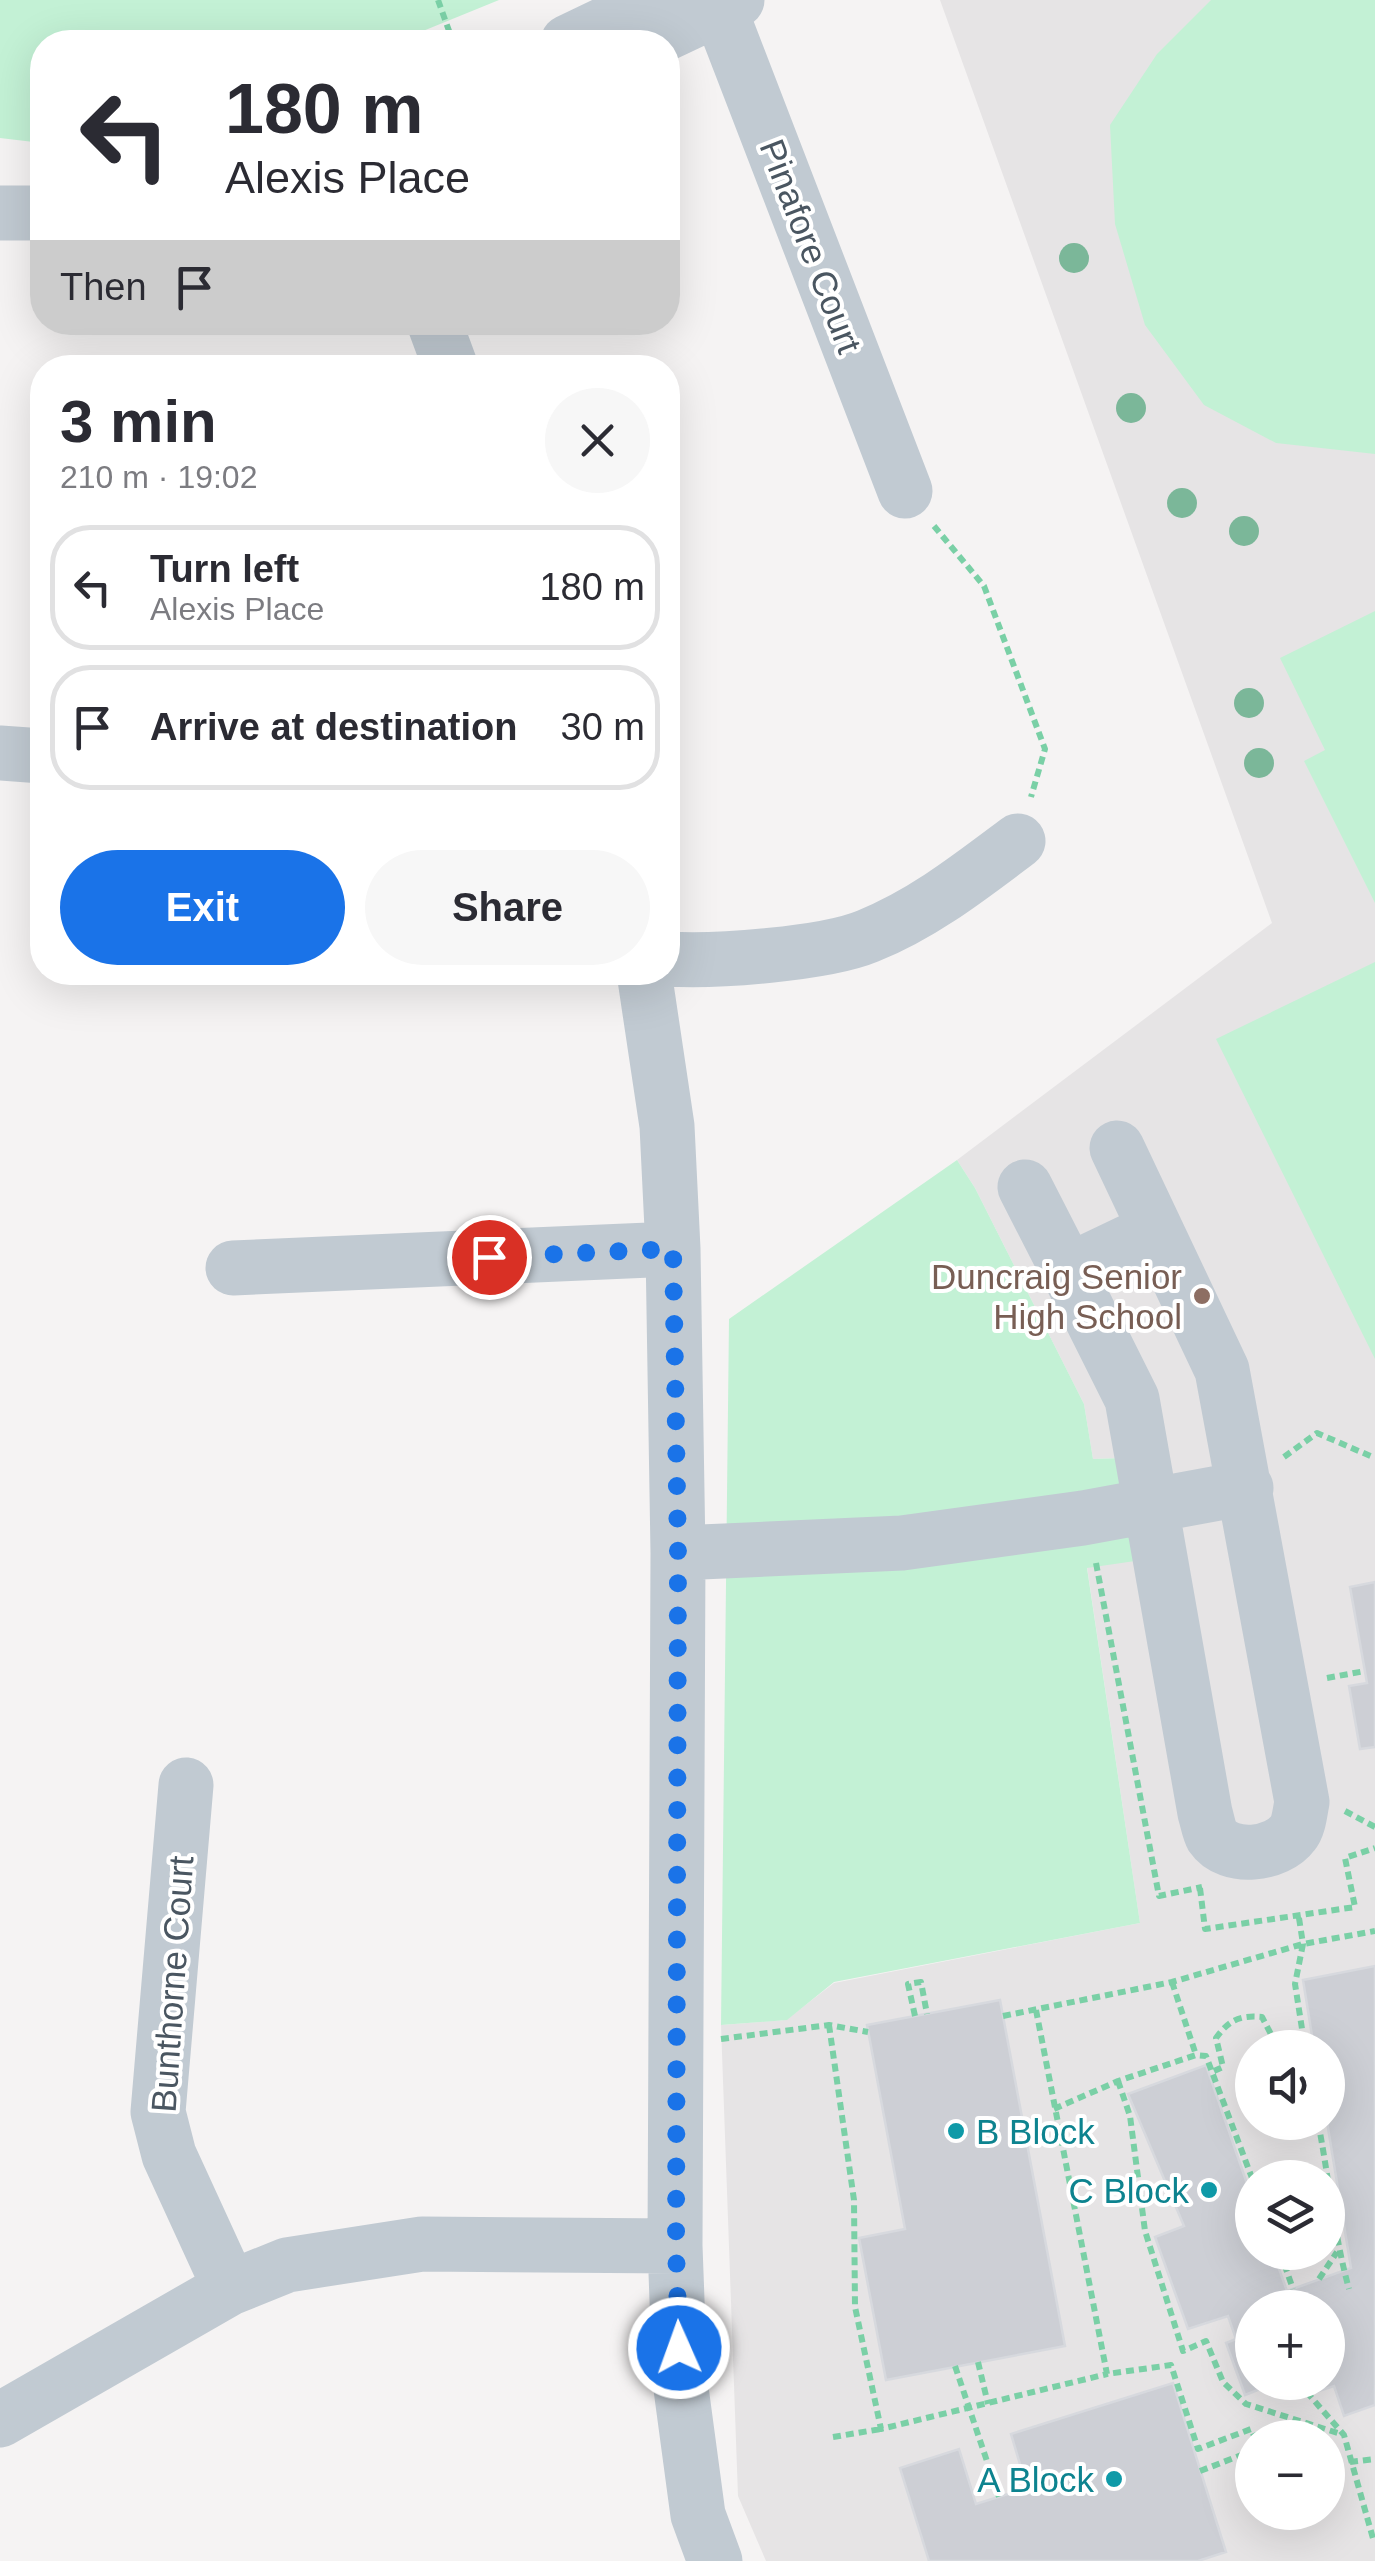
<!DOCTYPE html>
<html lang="en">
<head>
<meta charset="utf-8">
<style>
	:root { --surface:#fff; --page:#f7f7f7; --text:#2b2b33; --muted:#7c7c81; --line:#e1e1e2; --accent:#1a73e8 }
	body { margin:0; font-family:Arial,sans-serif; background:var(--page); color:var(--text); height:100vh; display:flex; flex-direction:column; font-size:38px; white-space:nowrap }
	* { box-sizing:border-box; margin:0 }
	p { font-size:32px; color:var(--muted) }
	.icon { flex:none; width:55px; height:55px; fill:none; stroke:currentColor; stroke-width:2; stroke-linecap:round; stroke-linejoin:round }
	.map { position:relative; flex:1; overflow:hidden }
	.details { position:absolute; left:30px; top:355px; width:650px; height:630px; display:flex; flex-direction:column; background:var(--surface); border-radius:40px; box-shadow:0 10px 40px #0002 }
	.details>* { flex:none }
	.banner { position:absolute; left:30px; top:30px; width:650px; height:305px; border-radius:40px; box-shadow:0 10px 40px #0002; background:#fff; color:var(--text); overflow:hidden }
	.buttons { position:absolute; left:1235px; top:2030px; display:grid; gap:20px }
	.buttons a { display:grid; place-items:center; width:110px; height:110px; border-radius:50%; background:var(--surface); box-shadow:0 10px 40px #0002; font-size:50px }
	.pin { position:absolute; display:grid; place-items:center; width:85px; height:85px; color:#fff; margin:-42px; border:5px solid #fff; border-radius:50%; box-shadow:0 2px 10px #0007 }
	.me { position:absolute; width:110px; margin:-55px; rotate:358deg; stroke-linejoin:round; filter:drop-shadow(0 0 8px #0008) }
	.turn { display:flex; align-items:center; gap:35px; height:210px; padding:0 30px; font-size:45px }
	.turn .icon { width:130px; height:130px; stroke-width:2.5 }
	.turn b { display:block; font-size:70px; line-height:85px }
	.then { display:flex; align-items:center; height:95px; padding:0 30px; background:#0003; gap:20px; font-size:38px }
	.round { display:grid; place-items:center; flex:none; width:105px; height:105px; border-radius:52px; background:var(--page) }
	.overview { display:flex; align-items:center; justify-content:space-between; height:170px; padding:0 30px }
	h1 { font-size:60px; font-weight:800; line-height:75px }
	.cta { display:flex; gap:20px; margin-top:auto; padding:20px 30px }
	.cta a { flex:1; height:115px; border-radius:60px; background:var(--accent); color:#fff; font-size:40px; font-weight:800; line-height:115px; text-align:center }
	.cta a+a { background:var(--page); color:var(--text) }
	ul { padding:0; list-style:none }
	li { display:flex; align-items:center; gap:30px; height:125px; margin:0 20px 15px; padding:0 10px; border:5px solid var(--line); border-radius:40px }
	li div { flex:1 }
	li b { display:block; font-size:38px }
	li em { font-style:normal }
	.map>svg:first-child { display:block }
	.education { fill:#e6e4e5; fill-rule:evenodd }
	.green { fill:#c3f1d5 }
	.building { fill:#cdcfd5; stroke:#d7d9de; stroke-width:2.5 }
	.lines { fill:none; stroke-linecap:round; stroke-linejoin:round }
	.path { stroke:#7ad0a6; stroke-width:6; stroke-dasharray:8 5; stroke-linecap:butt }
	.minor { stroke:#c1cad2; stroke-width:55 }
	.path-bridge { stroke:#7ad0a6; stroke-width:6; stroke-dasharray:8 5; stroke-linecap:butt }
	.tree { fill:#7bb799 }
	.route { stroke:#1a73e8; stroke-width:18; stroke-dasharray:0 32.4 }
	.education-dot { fill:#8d6e63; stroke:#fff; stroke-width:4 }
	.culture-dot { fill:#0f9aa8; stroke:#fff; stroke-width:4 }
	.labels { text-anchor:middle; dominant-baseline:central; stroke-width:8; stroke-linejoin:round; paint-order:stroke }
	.street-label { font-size:35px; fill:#4a5661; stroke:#fff }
	.education-label { font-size:35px; fill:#785e54; stroke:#fff; text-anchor:end }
	.culture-label { font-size:35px; fill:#0d838f; stroke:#fff; text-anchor:end }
</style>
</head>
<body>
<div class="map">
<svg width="1375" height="2561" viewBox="0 0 1375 2561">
	<rect width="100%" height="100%" fill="#f5f3f3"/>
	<path class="education" d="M940 0H1375V2561H766L738 2496 721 2025 786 2020 834 1983 1140 1923 1087 1567 1122 1458 1093 1459 1084 1404 975 1188 957 1160 1272 923ZM1252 2048H1328V2122H1252ZM1252 2178H1328V2252H1252ZM1252 2308H1328V2382H1252ZM1252 2438H1328V2512H1252Z"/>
	<path class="green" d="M0 0H499L396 42H42V143L0 138Z
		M1211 0H1375V454L1276 443 1204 405 1145 325 1115 224 1110 125 1157 54Z
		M1375 611V903L1304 761 1325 750 1280 658Z
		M1375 962V1359L1216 1039Z
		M957 1160 975 1188 1084 1404 1093 1459 1123 1458 1135 1561 1087 1568 1140 1923 834 1982 787 2020 721 2025 729 1319Z"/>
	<path class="building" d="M1375 1582V1747L1360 1749 1349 1686 1367 1683 1350 1587Z
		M1375 1966V2405L1344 2416 1334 2386 1310 2394 1306 2382H1328V2308H1252V2382H1278L1245 2395 1226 2343 1236 2339 1228 2316 1188 2329 1155 2237 1184 2226 1128 2094 1206 2065 1252 2198V2252H1273L1287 2291 1351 2268 1327 2122 1328 2048H1314L1303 1980Z
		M1000 2000 1065 2346 886 2380 859 2238 905 2229 867 2025Z
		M1173 2383 1226 2552 1198 2561H929L900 2468 959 2449 976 2504 1027 2488 1011 2434Z"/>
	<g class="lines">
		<path class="path" d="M438 0 453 42
			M934 526 984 586 1045 749 1031 797
			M1284 1457 1317 1433 1375 1458
			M1096 1563 1159 1896 1202 1887
			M1327 1678 1365 1671
			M1345 1811 1375 1827
			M1200 1888 1205 1929 1355 1907 1345 1858 1375 1848
			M1299 1918 1303 1944 1295 1984 1305 2048
			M1172 1982 1196 2055
			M1036 2010 1107 2374 1171 2365 1198 2449 1251 2429 1255 2438
			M915 2016 908 1984 921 1982 927 2014
			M1003 2016 1172 1982 1303 1944 1375 1931
			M829 2025 854 2200 855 2307 881 2429 1107 2374
			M721 2039 829 2025 868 2032
			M1214 2071 1223 2067 1216 2038C1229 2020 1240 2015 1262 2017L1274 2040 1303 2036
			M1118 2081 1130 2116 1145 2231 1183 2351 1206 2341 1223 2382 1246 2404 1344 2435
			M1054 2109 1118 2081 1196 2055 1206 2056 1252 2178
			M1318 2122C1329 2178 1334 2235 1349 2289
			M1280 2252 1293 2289
			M1319 2279 1337 2252
			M978 2362 988 2404
			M1298 2382 1344 2435 1374 2542
			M833 2437 881 2429
			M1350 2462 1375 2459
			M1200 2471 1252 2451"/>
		<path class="minor" d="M716 0 905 491
			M568 42 656 0
			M648 42 737 0
			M0 213H42
			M434 322 451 368
			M0 753 42 756
			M668 959C714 962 825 954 868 936 923 914 970 877 1018 841
			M644 972 667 1126 673 1249 678 1553 675 2246 680 2381 698 2515 715 2561
			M1117 1148 1222 1370 1302 1802C1300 1811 1299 1826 1293 1833 1277 1855 1229 1861 1212 1836 1209 1831 1207 1819 1205 1813L1132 1399 1068 1271 1154 1230
			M1025 1187 1068 1271
			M233 1268 673 1249
			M678 1553 902 1543 1083 1518 1246 1488
			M186 1785 158 2112 169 2155 230 2288
			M0 2420 230 2288 287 2265 422 2244 675 2246"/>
		<path class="path-bridge" d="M955 2366 999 2497"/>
	</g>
	<g class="tree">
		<circle cx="1074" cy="258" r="15"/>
		<circle cx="1131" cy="408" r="15"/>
		<circle cx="1182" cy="503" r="15"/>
		<circle cx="1244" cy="531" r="15"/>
		<circle cx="1249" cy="703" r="15"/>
		<circle cx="1259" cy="763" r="15"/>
	</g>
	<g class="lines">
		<path class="route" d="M489 1257 673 1249 678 1554 676 2246 679 2348"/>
	</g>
	<circle class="education-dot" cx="1202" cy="1296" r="10"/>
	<g class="culture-dot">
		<circle cx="956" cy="2131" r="10"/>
		<circle cx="1209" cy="2190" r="10"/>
		<circle cx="1114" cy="2479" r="10"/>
	</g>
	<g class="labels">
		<g class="street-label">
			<text transform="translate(811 246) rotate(69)">Pinafore Court</text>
			<text transform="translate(172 1984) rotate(-86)">Bunthorne Court</text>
		</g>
		<g class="education-label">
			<text x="1182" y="1276">Duncraig Senior<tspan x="1182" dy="40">High School</tspan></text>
		</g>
		<g class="culture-label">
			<text x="976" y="2131" text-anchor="start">B Block</text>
			<text x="1189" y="2190">C Block</text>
			<text x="1094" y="2479">A Block</text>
		</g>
	</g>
</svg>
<div class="buttons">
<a><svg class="icon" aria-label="sound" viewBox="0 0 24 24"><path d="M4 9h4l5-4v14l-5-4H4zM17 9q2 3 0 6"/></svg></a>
<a><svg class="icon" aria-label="layers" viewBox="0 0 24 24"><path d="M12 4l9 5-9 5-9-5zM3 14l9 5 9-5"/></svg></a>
<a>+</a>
<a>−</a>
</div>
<div class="pin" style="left:489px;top:1257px;background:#d93025"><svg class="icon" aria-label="arrive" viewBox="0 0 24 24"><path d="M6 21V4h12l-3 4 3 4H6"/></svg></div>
<svg class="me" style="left:679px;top:2348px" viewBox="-20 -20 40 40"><circle r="17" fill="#1a73e8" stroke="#fff" stroke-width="3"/><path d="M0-11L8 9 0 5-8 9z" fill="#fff"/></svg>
<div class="banner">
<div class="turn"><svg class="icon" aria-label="left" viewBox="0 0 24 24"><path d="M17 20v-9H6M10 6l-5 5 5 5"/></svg><div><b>180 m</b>Alexis Place</div></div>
<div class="then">Then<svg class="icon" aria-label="arrive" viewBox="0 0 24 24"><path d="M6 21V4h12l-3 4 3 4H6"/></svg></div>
</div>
<section class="details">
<div class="overview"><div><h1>3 min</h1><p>210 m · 19:02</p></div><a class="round"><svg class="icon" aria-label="close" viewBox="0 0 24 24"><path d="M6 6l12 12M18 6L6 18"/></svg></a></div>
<ul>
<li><svg class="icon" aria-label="left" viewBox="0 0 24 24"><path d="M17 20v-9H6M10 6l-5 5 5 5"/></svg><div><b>Turn left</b><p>Alexis Place</p></div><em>180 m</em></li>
<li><svg class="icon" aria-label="arrive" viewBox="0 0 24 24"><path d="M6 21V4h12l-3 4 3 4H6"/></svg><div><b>Arrive at destination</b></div><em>30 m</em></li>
</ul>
<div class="cta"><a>Exit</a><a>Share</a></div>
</section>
</div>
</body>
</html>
